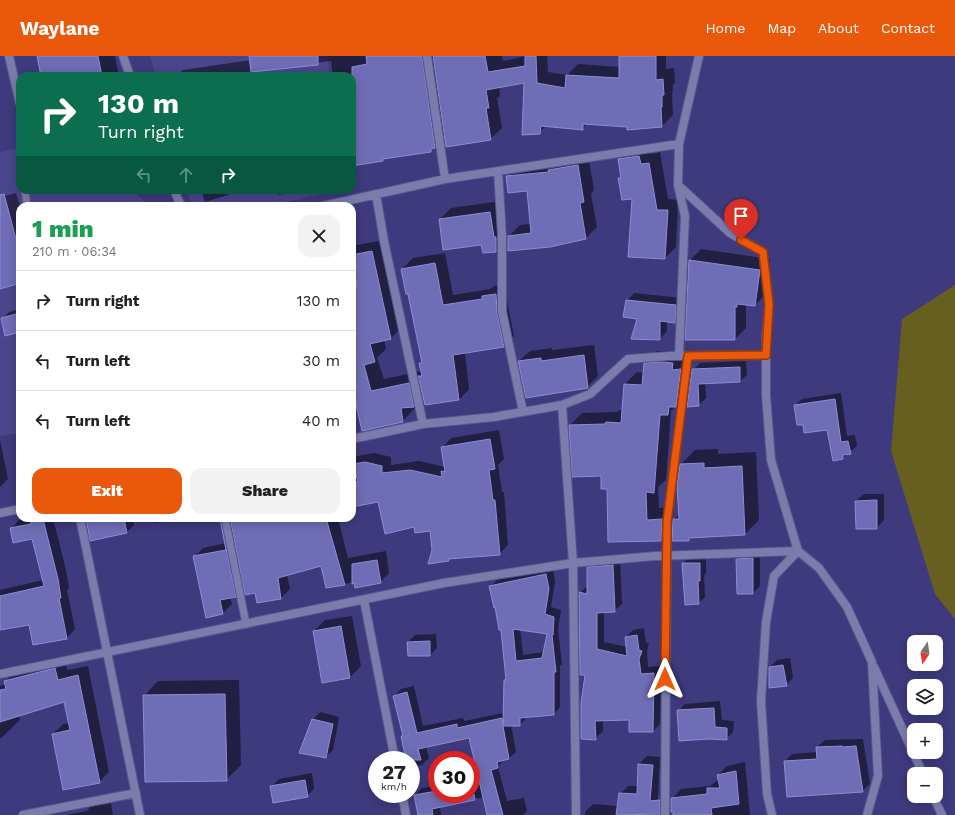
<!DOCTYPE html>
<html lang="en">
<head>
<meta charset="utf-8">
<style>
	:root { --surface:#fff; --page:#f2f2f2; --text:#202124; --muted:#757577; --line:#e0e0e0; --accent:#ea580c }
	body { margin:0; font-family:"Work Sans",sans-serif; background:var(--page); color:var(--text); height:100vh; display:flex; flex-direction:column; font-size:15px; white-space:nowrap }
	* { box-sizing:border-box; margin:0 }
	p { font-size:13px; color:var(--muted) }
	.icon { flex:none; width:22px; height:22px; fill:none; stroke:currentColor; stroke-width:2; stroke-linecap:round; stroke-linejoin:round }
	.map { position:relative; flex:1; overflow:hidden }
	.details { position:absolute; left:16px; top:146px; width:340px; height:320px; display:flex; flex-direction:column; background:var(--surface); border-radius:12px; box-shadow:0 2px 10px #0003 }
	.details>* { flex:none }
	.top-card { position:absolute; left:16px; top:16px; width:340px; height:122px; border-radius:12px; box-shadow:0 2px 10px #0003; background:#0b6e4f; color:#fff; overflow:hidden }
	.needle { width:26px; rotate:193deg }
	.controls { position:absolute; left:907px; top:579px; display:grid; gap:8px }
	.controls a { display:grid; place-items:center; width:36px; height:36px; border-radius:8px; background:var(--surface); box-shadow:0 2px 10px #0003; font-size:20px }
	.speed { position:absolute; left:368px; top:695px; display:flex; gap:8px; font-size:20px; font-weight:700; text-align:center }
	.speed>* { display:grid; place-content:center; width:52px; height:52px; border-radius:50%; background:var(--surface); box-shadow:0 2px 10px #0003; line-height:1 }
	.speed small { font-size:10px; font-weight:400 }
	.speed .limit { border:6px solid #d22; background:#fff; color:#111 }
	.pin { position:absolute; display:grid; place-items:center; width:34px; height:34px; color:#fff; margin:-41px -17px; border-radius:50% 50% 50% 0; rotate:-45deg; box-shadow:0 0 4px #0007 }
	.pin .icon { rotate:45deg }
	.me { position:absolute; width:44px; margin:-22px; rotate:0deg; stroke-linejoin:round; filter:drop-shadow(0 0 3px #0008) }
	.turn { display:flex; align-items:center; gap:14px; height:84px; padding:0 16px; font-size:18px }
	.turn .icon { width:52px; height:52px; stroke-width:2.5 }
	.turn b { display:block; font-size:28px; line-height:34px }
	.lanes { display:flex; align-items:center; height:38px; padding:0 16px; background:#0003; justify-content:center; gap:20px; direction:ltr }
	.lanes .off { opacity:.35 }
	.round { display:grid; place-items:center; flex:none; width:42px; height:42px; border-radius:12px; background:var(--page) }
	.headline { display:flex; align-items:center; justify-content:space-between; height:68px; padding:0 16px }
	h1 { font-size:24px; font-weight:800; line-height:30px; color:#1e9e55 }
	.button { display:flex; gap:8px; margin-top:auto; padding:8px 16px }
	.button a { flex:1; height:46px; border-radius:12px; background:var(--accent); color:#fff; font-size:16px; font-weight:800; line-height:46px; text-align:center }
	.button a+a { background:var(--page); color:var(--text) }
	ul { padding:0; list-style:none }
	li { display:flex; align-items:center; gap:12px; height:60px; padding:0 16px; border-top:1px solid var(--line) }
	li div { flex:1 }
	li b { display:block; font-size:15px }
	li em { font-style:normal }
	header { display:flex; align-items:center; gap:24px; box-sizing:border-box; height:56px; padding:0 20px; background:var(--accent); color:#fff }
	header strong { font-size:19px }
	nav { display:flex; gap:22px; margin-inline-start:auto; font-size:14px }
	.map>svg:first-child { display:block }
	.built { fill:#4b458d }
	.green { fill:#665f1f }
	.shadow { fill:#0007; fill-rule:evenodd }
	.building { fill:#6e6db5; stroke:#8d8dd7; fill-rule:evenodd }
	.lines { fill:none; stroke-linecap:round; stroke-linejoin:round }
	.lane-casing { stroke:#57548e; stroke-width:9 }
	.street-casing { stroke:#57548e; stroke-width:10 }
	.lane { stroke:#7b7cac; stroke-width:7 }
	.street { stroke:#7b7cac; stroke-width:8 }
	.route-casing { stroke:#983908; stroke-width:10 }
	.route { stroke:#ea580c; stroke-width:7 }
</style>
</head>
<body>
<header>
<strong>Waylane</strong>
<nav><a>Home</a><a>Map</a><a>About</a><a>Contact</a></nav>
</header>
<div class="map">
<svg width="955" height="759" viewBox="0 0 955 759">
	<rect width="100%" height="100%" fill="#3e3a7d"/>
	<path class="built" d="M150 0H327L330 20H156Z
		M20 92V134H133L149 150H20V377L0 380V96Z
		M187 134H339L268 150H192Z"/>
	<path class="green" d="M955 229V563L935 538 891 395 902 263Z"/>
	<path class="shadow" d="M33 0H115L119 20H42L38 0Z
		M250 0H502L503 5 526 0H547L548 16 567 19 578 8 620 11V0H666V13L674 12 675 27 673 29 672 41 673 59 662 70 588 67 582 73 547 69 539 77 525 26 499 30 500 40 497 42 502 72 490 83 445 80 431 95 385 101 383 104 352 109V20H333L331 5 253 15 254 20H176L183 14 251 4Z
		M650 89 652 98 660 96 668 143 678 144 676 191 665 202 633 142 619 123 622 120 619 104 630 93Z
		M588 99 594 134 591 138 597 171 586 182H508L496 195 484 196 482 188 440 163 451 152 501 145 504 171 507 170V182L520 169 531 168 528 134 507 121 518 110Z
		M201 134H234L228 139 205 146Z
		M277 134H305L278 139Z
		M16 137 20 150V226L0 232V141Z
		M384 184 403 270 391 282 384 284 386 293 377 302 384 323 422 315 420 307 423 305 409 236 402 213 413 202 445 197 453 239 490 233 494 230 506 228 507 245 514 280 503 290 465 296 469 333 459 344 424 339 414 348 415 352 403 365 362 374 352 326V190Z
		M701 193 770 203 766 238 755 249 746 248V272L735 283 690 204Z
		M634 237 682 242V259L675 266 667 265V275L660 283 638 262 627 245Z
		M20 253V275L2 263 9 256Z
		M594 289 598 320 587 331 519 305 530 295 552 292V294Z
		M657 295H685L684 302H693L691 316 700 307 746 305 747 319 740 325 705 327 706 342 699 349H688L690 336 671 355 666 424 658 431 659 452 674 451 673 464 680 458 681 408 695 394 718 393V398L756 396 759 464 745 478 691 481 689 484 674 471 661 484 608 432 603 419 573 420 570 369 582 357 617 356 619 354 623 355 625 328 637 316 644 317 645 308Z
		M841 337 847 380 855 379 857 390 843 402 827 373 804 368 795 349 802 343Z
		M499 374 504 403 498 409 502 436H504L508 489 499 498 450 502 448 504 433 494 431 474 415 470 379 445 352 450V401L374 397 391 401V409L419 405 445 411 442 392 451 382Z
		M0 384 8 423 0 431Z
		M864 438H884V464L877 472H857L856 445Z
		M30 462H53L66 514 69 532 67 534 75 573 67 582 34 587 30 567 0 573V534L43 524 32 482 11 473 19 464Z
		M88 462H132L134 469 126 477Z
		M152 462H186L172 465 171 463 154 467Z
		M221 462H338L348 502 386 495 389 517 380 526H355L326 531 321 509 287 519 290 533 281 542 256 536 245 530 235 540 230 541 232 548 223 557 194 501 203 492 226 487Z
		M760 495V530L753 537 737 503 745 496Z
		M690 501H706V517L704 520 705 541 699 547 683 507Z
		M620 502 622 548 614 555 604 556V586L627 591 626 581 633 574 644 572 646 587H649L647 595 648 611 661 610 660 668 653 675 630 663 603 664V675L595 683 586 619 580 537 587 530 588 512 595 504Z
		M553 512 555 526 551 551 561 554 558 573 562 608 560 610V651L554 658 527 661 520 669H511L516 696 509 702 504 703 498 711 507 745 524 742 527 755 523 759H488L483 741 440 750 441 759H419L415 739 422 732 437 730V738H471V724L478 722 470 681 426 690 429 702 422 709 411 711V704H407L402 680 404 679 394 640 401 633 414 630 423 670 463 662 464 665 504 657 505 625 507 622 502 572 490 531 497 524ZM520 573 548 577 544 596 523 599Z
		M352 560 361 610 350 621 323 626 314 575 325 564Z
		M436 578 437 592 430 599 408 586 415 579Z
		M790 602 793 622 786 629 770 611 777 604Z
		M65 603 67 614 88 610 109 716 99 726 53 678 63 668 70 667 65 645 19 659 20 664 0 683V630L6 628 5 626 15 616Z
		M239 624 241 709 226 724 144 640 158 625Z
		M720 645 722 664 734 665 733 676 726 683 678 655 685 648Z
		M320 656 339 661 333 694 325 701 313 663Z
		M863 683 870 728 862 735 785 705 792 698 817 696V691L825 684Z
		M647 700 660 701 657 759H585V756L593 748 618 750 620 738 628 730H638L639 708Z
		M745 706 750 759H673L672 743 681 733 710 730 719 723 718 719 727 710Z
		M312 717 314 733 307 740 271 731 279 723Z
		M111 747 113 759H66L87 755 90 751Z"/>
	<path class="building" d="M37 0H98L102 20H41Z
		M249 0H318V9L251 16Z
		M366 0H422L435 92 431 93V96L383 103V105L352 110V11L367 8Z
		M433 0H485L488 16 525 10V0H536L537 27 565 32 566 19 619 22V0H656V24L663 23 664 39H662V51H661L662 71 627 74V71L583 68V74L541 70 540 78 522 79 524 27 486 34 489 52H486L491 84 446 91Z
		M639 100 641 108 649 107 657 154H668L665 203 628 201 632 143 622 144 618 122H621L618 103Z
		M578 109 584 146 580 147 586 183 550 191 508 195V180L531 177 527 135 508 137 506 120 549 116 548 114Z
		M4 138 16 183 20 181V227L0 233V139Z
		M490 156 494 181H496V196L483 197 481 189 443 194 439 163Z
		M372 195 391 283 370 288 375 306 364 309 371 335 409 327 414 351 401 352 403 366 362 375 352 331V232L357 231 352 210V199Z
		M689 204 760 214 755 250 737 248V251H735V284H685Z
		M435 207 443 249 482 243V240L496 238 497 256 504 291 453 299 459 344 425 349 418 320H422L419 307H422L408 238H406L401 213Z
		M626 244 676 249 675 267 660 265V284L631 283 637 263 623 261Z
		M20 257V276L5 280 1 262Z
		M584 299 588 332 526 342 518 305 541 302V305Z
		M662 306 673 307 672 314 681 313 676 351H669L668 359H660L654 437 646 436 647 464 662 463 661 485 608 486 607 433H601V420L572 421 569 369 605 368 606 366 621 367 624 328 642 329 644 307Z
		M740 311V326L698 328 699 350 687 351 692 313Z
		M835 343 841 386 848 385 851 398 843 399V403L833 405 827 374 804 377 803 369H797L794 349Z
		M490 383 495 413 489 414 493 444H495L500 499 448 503 449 505 428 508 432 494 430 475 415 477 414 471 385 478 378 446 352 451V426H358L353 408 365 406 382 410V417L410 414 442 421 441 415 445 416 441 391Z
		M704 407V412L742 410 745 479 689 482V485H672L673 463H679L677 430 680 408Z
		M877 444V473H856L855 445Z
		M86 462H124L127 477 90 485Z
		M220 462 236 541 220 544 223 558 206 562 193 500 226 494Z
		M230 462H326L345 529 326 532 321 510 278 522 281 543 257 547 255 537 245 539Z
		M43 463 58 523 61 542H59L67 583 33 589 29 569 0 574V540L44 530 32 483 13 487 10 472 31 468 30 465Z
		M753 502V538H737L736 503Z
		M377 504 381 527 355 532 354 527 352 528V508Z
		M682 507H700V525H698L699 548 685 549Z
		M613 509 615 556 597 557V593L627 600 625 581 637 579 639 594 642 595 639 603 641 618 654 617 653 676H629V664L595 665 596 684 581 683V647L585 619H580L579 536 587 538V511Z
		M546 518 549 533 545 558 554 561 553 579H552L556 616H554V659L520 662V670H503L509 703 497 706 498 712 491 714 503 759H487L469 682 418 693 421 704H406L401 680H403L393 640 407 636 417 677 457 668V672L502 662 503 669 504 624H506L501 574H499L495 551 494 552 489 530ZM513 573 547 578 542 602 516 605Z
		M341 570 350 622 322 627 313 575Z
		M430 585V600H408L407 586Z
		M783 609 787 630 769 632V611Z
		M55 612 58 624 78 619 100 727 63 734 52 678 70 674 64 646 0 666V634L6 633 4 625Z
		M225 638 227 725 145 726 143 639Z
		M714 652 715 671 727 672V684L709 683 679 685 677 654Z
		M312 663 333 668 326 702 299 697Z
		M842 690V691L856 690 863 736 787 741 784 705 817 703 816 691Z
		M638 708 653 709 650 745 660 744V758L616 759 619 737 637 738Z
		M736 715 739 748 711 752 712 759H673V756H671V742L707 738V732H720L717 719Z
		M305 724 308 741 273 747 270 730Z
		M437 735V738H474L475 744 432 753 433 759H418L414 739Z"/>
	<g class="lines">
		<defs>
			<path id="lane" d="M25 134 27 150
				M225 462 246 568"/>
			<path id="street" d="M9 0 20 48
				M123 0 130 20
				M427 0 445 123
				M498 115 502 179V255L523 356
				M678 129 730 177 763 196 769 248 766 283V339L771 404 798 495 819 512 847 551 872 606 878 720 867 759
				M174 134 181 150
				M376 138 384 185 423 368
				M323 150 445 123 679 88
				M679 300 685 160 678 129 679 88 699 0
				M562 349 573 507 576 759
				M352 383 423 368 494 361 562 349 590 338 628 303 669 300 766 299
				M0 457 20 453
				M80 462 140 759
				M364 544 395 704
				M874 611 923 718
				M0 618 444 527 573 507 655 500 798 495
				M402 738 406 759
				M933 740 942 759
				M23 759 136 737
				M665 759 667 466 688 300
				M772 759 767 738 761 645 766 566 774 520 798 495"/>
		</defs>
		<use href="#lane" class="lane-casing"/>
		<use href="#street" class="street-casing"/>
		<use href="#lane" class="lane"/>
		<use href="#street" class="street"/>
	</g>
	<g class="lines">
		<defs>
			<path id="route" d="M665 623 667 466 688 300 766 299 769 248 763 196 741 184"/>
		</defs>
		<use href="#route" class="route-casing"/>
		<use href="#route" class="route"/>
	</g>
</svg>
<div class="controls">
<a><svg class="needle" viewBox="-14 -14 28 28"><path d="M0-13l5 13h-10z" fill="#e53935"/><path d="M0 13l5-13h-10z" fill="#757577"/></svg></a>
<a><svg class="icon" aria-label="layers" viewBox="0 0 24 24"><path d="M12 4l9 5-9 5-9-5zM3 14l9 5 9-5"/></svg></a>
<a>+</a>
<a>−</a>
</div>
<div class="speed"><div>27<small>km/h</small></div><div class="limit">30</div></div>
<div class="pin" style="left:741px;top:184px;background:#d93025"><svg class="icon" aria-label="arrive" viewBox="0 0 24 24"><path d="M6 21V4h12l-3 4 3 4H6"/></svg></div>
<svg class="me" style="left:665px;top:623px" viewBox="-20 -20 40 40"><path d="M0-17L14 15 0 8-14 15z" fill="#ea580c" stroke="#fff" stroke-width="4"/></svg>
<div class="top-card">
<div class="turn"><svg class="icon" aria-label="right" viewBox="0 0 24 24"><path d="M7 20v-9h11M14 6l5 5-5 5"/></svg><div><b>130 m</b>Turn right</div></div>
<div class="lanes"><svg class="icon off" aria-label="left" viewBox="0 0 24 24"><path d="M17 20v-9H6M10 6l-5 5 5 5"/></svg><svg class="icon off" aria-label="ahead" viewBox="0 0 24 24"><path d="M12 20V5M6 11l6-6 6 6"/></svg><svg class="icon" aria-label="right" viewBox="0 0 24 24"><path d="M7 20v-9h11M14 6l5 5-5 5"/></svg></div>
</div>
<section class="details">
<div class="headline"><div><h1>1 min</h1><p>210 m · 06:34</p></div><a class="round"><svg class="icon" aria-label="close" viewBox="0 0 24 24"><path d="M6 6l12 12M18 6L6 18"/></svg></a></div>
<ul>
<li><svg class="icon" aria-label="right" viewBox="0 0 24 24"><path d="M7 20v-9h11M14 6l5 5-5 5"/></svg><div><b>Turn right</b></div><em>130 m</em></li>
<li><svg class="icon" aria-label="left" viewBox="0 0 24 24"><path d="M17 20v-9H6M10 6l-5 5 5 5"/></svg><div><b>Turn left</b></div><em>30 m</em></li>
<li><svg class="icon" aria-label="left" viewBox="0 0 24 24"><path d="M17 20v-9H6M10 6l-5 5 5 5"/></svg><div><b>Turn left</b></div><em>40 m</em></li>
</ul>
<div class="button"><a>Exit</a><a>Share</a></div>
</section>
</div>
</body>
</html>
